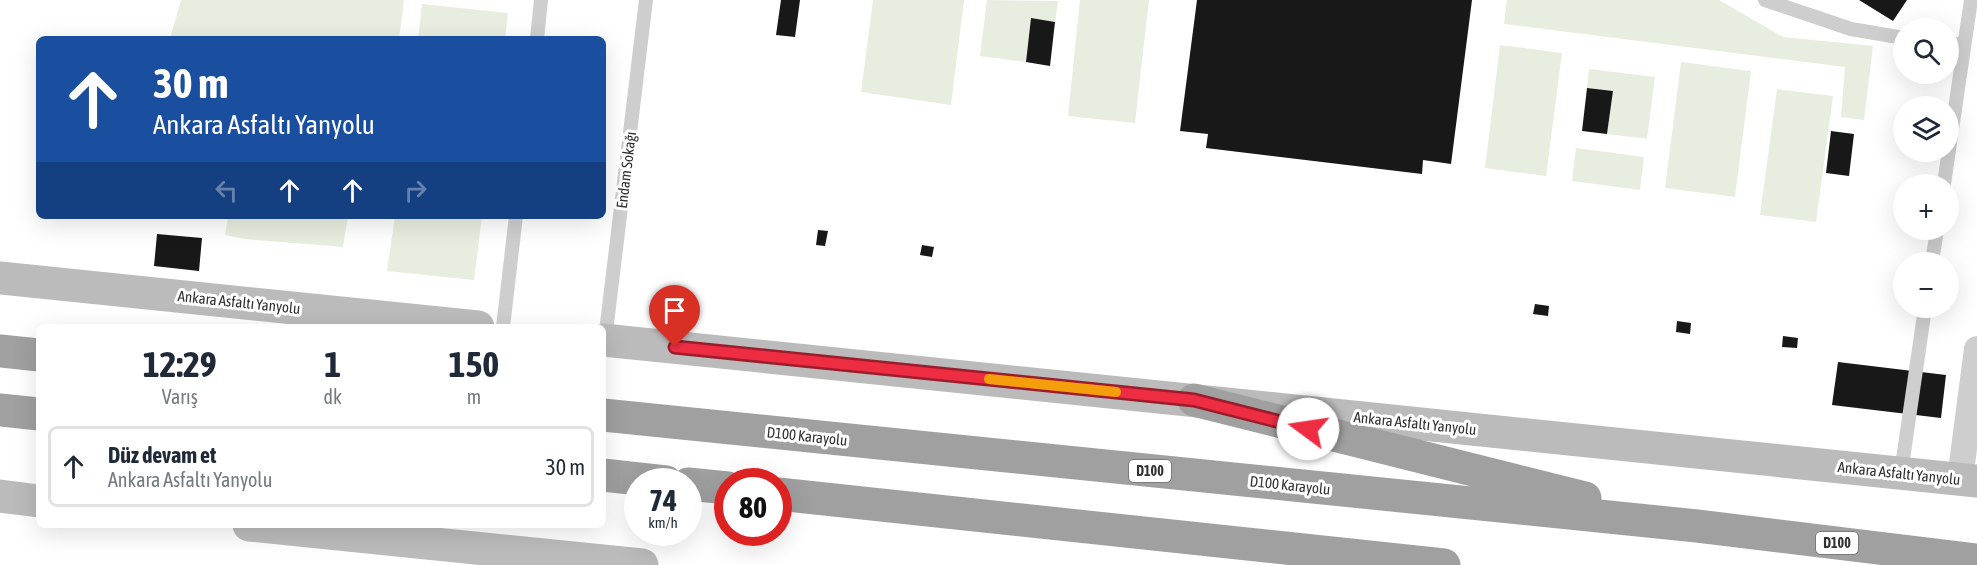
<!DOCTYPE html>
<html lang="tr">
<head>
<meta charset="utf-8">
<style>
	:root { --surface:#fff; --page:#f2f2f3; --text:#1f2937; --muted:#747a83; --line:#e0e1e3 }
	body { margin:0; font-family:"Asap Condensed",sans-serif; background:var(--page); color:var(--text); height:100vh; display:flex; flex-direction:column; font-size:22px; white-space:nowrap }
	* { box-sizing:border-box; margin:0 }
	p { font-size:20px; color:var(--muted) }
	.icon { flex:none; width:33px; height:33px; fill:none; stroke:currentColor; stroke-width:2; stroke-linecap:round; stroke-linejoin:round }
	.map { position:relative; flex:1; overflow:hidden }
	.panel { position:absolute; left:36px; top:324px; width:570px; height:204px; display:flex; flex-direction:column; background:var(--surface); border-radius:9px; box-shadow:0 6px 24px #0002 }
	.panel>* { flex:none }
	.banner { position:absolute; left:36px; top:36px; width:570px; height:183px; border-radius:9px; box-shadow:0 6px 24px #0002; background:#1a4fa0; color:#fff; overflow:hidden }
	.fabs { position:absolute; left:1893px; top:18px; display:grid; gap:12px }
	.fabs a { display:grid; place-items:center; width:66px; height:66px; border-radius:50%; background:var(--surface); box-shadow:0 6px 24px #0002; font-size:30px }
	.speed { position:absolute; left:624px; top:468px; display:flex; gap:12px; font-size:30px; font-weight:700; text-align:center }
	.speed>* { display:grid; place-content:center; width:78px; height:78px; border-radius:50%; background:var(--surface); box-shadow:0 6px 24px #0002; line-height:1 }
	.speed small { font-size:15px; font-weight:400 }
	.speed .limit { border:9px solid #d22; background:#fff; color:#111 }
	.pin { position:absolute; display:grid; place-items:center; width:51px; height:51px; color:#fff; margin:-62px -26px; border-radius:50% 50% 50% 0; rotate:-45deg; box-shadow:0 0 6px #0007 }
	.pin .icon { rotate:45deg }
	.me { position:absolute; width:66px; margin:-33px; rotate:284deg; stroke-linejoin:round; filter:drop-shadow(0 0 4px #0008) }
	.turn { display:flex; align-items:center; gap:21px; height:126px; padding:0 18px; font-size:27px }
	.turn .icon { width:78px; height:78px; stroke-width:2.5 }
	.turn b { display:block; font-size:42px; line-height:51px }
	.lanes { display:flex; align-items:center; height:57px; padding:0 18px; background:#0003; justify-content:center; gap:30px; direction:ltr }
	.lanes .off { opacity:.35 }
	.eta { display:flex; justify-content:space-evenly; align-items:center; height:102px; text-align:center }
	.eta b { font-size:36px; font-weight:700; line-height:42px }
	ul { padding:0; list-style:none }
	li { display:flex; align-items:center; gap:18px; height:81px; margin:0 12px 9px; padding:0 6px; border:3px solid var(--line); border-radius:9px }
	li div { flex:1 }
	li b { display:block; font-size:22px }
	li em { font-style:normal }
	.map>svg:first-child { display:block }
	.green { fill:#e8eedf }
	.building { fill:#181818 }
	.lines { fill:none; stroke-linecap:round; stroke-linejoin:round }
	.service { stroke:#cecece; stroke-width:14 }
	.minor { stroke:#cecece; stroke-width:26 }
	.secondary { stroke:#bbb; stroke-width:33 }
	.trunk { stroke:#a0a0a0; stroke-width:33 }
	.route-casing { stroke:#9b1d2c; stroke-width:15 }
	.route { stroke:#ee2d43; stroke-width:10 }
	.slow { stroke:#f59e0b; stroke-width:10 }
	.labels { text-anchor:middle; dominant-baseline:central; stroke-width:6; stroke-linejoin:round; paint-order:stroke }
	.shield { fill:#fff; stroke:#6f6f6f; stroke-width:1.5 }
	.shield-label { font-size:14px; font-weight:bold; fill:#313131 }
	.street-label { font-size:15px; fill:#313131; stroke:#fff }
</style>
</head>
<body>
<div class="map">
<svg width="1977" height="565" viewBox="0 0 1977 565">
	<rect width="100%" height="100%" fill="#fff"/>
	<path class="green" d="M181 0H404L399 39H170Z
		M873 0H964L951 105 861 92Z
		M987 0 1058 1 1055 22 1031 19 1026 62 980 56Z
		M1080 0H1149L1135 123 1068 116Z
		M1507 0H1719L1783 37 1873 46 1864 120 1841 117 1845 67 1504 24Z
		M422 4 508 13 505 39H418Z
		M1500 45 1562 53 1546 176 1485 168Z
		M1681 62 1751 71 1735 197 1665 188Z
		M1589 69 1655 77 1647 139 1607 134 1613 91 1587 88Z
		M1777 89 1833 96 1816 222 1760 215Z
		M1576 148 1644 157 1640 190 1572 181Z
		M228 216H348L343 247 245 239 225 235Z
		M395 216H482L474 280 387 271Z"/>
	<path class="building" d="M781 0H800L795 37 776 35Z
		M1197 0H1472L1451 164 1423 160 1422 174 1206 148 1208 134 1180 131Z
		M1859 0H1907L1893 21Z
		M1031 18 1055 22 1050 66 1026 62Z
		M1587 88 1613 91 1607 134 1582 131Z
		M1831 131 1854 134 1849 176 1826 173Z
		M818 230 828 231 825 246 816 245Z
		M157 234 202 238 199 271 154 266Z
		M922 245 934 247 932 257 920 255Z
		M1535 304 1549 306 1548 316 1533 314Z
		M1677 321 1691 323 1690 334 1676 332Z
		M1783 336 1798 338 1797 348 1782 347Z
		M1838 362 1946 375 1941 418 1832 405Z"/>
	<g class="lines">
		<path class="service" d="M1765 0 1851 29 1904 38
			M537 39 541 0
			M1948 43 1964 45
			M1944 184 1971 0
			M1932 262 1937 230
			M503 327 516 216
			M605 340 646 0
			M1901 473 1925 308"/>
		<path class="minor" d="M1960 479 1977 349"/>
		<path class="secondary" d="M0 278 478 327
			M603 340 1977 481
			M0 496 39 501
			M249 525 642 565"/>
		<path class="trunk" d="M0 351 39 355
			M1194 400 1585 498
			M0 410 39 414
			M603 415 1697 526 1977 560
			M603 475 666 482
			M688 484 728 488
			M778 494 1444 565"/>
	</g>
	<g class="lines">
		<defs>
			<path id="route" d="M675 347 1194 400 1308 429"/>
		</defs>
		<use href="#route" class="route-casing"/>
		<use href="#route" class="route"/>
		<path class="slow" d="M989 379 1116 392"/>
	</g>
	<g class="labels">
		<g class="shield">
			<rect x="1129" y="460" width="42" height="22" rx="4.5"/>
			<rect x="1816" y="532" width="42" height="22" rx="4.5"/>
		</g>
		<g class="shield-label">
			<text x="1150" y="471">D100</text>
			<text x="1837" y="543">D100</text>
		</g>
		<g class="street-label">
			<text transform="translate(626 170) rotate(-83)">Endam Sokağı</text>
			<text transform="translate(239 302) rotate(6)">Ankara Asfaltı Yanyolu</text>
			<text transform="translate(1415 423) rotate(6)">Ankara Asfaltı Yanyolu</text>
			<text transform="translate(807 436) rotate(6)">D100 Karayolu</text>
			<text transform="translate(1899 473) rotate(6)">Ankara Asfaltı Yanyolu</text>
			<text transform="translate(1290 485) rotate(6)">D100 Karayolu</text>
		</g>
	</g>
</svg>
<div class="fabs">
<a><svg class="icon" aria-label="search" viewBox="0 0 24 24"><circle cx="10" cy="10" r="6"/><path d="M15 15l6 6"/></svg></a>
<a><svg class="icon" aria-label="layers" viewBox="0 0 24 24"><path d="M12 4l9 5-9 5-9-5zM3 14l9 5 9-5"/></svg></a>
<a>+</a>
<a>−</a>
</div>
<div class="speed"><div>74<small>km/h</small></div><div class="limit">80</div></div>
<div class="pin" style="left:675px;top:347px;background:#d93025"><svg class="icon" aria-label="arrive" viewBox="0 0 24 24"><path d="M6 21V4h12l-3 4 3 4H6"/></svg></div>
<svg class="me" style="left:1308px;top:429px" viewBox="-20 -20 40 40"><circle r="19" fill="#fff"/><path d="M0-13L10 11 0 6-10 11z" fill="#ee2d43"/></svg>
<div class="banner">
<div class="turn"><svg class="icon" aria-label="ahead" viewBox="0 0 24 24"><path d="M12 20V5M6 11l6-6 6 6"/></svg><div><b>30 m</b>Ankara Asfaltı Yanyolu</div></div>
<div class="lanes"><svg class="icon off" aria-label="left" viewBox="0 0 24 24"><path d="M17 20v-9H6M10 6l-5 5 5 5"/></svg><svg class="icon" aria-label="ahead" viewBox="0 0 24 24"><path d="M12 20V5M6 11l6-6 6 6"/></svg><svg class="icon" aria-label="ahead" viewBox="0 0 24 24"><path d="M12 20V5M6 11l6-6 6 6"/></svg><svg class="icon off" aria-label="right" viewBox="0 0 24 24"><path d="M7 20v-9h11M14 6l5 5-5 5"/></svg></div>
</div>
<section class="panel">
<div class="eta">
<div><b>12:29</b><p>Varış</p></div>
<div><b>1</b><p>dk</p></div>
<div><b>150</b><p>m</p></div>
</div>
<ul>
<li><svg class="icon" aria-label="ahead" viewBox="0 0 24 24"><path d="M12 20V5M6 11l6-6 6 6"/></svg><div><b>Düz devam et</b><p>Ankara Asfaltı Yanyolu</p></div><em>30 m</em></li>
</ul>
</section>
</div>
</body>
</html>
